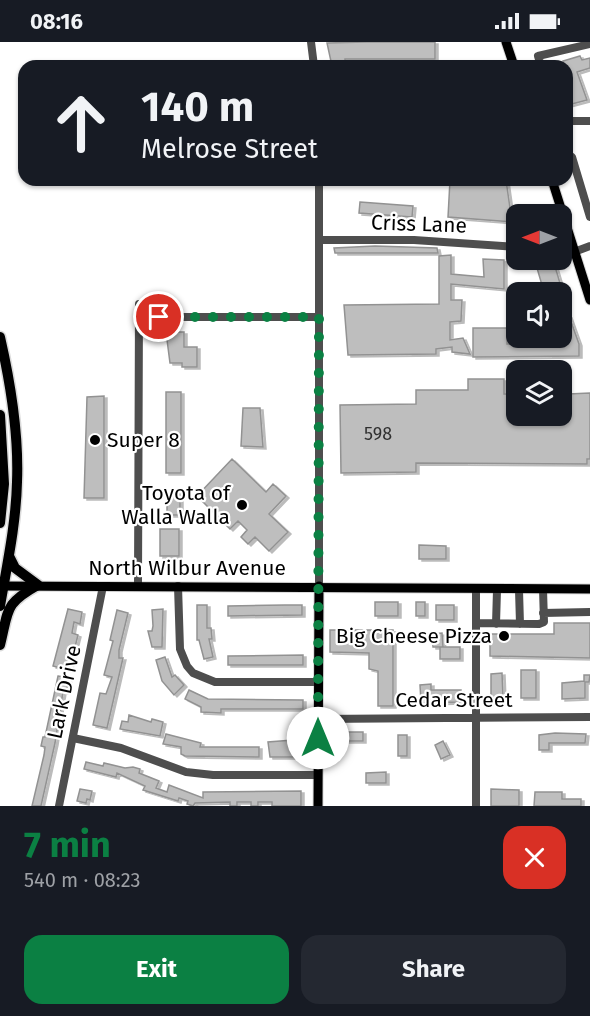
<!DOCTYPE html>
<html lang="en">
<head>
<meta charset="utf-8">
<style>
	:root { --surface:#171b24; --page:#242831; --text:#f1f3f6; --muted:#9ea1a6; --accent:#0b8043 }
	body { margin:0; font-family:"Fira Sans",sans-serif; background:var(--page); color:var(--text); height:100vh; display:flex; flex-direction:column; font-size:22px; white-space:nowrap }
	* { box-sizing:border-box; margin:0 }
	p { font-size:20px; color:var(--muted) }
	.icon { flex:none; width:33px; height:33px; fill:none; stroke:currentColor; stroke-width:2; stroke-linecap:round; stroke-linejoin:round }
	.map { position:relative; height:764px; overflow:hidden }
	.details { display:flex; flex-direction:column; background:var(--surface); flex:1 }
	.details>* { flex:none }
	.top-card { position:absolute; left:18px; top:18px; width:555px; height:126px; border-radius:18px; box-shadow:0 2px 4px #0004; background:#171b24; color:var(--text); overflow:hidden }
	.needle { width:39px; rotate:270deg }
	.tools { position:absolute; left:506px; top:162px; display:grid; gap:12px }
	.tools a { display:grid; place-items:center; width:66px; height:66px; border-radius:12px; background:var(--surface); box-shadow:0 2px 4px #0004; font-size:30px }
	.pin { position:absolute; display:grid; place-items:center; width:51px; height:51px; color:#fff; margin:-26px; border:3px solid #fff; border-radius:50%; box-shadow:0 2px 6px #0007 }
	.me { position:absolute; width:66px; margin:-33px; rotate:0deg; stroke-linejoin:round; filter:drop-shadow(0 0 4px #0008) }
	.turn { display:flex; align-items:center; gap:21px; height:126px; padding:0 24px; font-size:27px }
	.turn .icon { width:78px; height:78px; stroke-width:2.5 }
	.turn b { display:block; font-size:42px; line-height:51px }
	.round { display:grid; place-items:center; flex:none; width:63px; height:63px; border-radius:18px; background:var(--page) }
	.overview { display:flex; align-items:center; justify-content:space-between; height:102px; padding:0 24px }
	h1 { font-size:36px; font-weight:700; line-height:45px; color:var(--accent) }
	.action { display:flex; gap:12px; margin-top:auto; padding:12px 24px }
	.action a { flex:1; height:69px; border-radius:18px; background:var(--accent); color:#fff; font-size:24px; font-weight:700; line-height:69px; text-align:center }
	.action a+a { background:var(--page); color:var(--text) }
	.status { display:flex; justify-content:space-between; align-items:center; height:42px; padding:0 30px; background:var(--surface); direction:ltr }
	.status svg { height:16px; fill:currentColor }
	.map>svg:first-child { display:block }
	.building { fill:#bebebe; stroke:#929292; stroke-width:1.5; filter:url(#shadow) }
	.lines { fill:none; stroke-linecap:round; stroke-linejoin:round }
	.major-casing { stroke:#dbdbdb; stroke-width:11 }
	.highway-casing { stroke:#dbdbdb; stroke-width:13 }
	.minor { stroke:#4e4e4e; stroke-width:8 }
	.major { stroke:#000; stroke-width:9 }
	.highway { stroke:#000; stroke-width:10 }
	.route { stroke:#0b8043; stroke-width:10; stroke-dasharray:0 18 }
	.poi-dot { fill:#000; stroke:#fff; stroke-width:2 }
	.labels { text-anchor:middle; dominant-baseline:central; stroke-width:4.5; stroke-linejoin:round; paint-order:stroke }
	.number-label { font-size:18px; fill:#303030 }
	.street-label { font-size:21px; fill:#000; stroke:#fff }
	.poi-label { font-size:21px; fill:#000; stroke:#fff; text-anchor:end }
</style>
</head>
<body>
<div class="status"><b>08:16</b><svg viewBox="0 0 49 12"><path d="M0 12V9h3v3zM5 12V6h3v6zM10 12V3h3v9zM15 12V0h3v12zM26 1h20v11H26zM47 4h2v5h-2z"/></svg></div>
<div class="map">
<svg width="590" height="764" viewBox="0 0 590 764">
	<defs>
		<filter id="shadow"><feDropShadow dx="3" dy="2" stdDeviation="0" flood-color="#0004"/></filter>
	</defs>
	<rect width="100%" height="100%" fill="#fff"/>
	<path class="building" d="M366 0H435V17H345V24H332L327 1Z
		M580 14 582 18 590 16V26L577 30 587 58 568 63 567 24H564L563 19Z
		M450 138H463V141L506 138 512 180 448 175Z
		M360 160 413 164 412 175 359 171Z
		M375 204 437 206 438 211H335L334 206Z
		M451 213V232L484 235 483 217 504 218V247L451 242V258H462L461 279 450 280V298L463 296 470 312 452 310V305L436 307V312L348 313 344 263 439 262V214Z
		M554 221 562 248 544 250 537 226Z
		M569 274 579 302V314L473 315V286H507V302L562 301 561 277Z
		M166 290H184V305H197V325H182V321H170Z
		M468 337H504V352H516V374H561V349H568V352L590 351V417H587V422L416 421V430L341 431 340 363 416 362V348H468Z
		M166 350H181V431H166Z
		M104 354V456H84L87 355Z
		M243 366H260L263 405 241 404Z
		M232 417 266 450 273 442 286 454 269 472 288 490 269 509 255 495 248 502 241 495 247 488 238 479 230 487 197 454Z
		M167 452H180V473H167Z
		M160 487H179V514H160Z
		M419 503 446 504V517H419Z
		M375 560H398V574H375Z
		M416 560H425V574H416Z
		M197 563H207V586H211L212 597H209L213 615 204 617 199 598H197Z
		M285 563H302V573L228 574V564Z
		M436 563H454V578H436Z
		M68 567 82 570 80 582 74 580 72 591 78 593 70 625 64 624V627L53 624Z
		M163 567 162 605H152L148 589H152L153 584 152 568Z
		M117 568 128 571 119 608V616H123L107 686 93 683 100 651 106 652 112 635 104 633 113 599 110 598Z
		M554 581H590V616L490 614V592H554Z
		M330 588H393V664H378V629L369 627V611L330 610Z
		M442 591 443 605H433L432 592Z
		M440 605H460V617H440Z
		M303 613V623H228V614Z
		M165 615 172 635 175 633 184 643 174 653 162 639 156 618Z
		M521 628H536V656H521Z
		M502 631 503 656H491V632Z
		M584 633H590L589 640H585V656L562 657V641L584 639Z
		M58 634 69 636 66 650H63L55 701 41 764H32L44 713 45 705 41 704 43 695H45Z
		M431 642V648H461V660L421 661 420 643Z
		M189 648 208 657 303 658V667H221V671L201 670V665L185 657Z
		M129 673 151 680 152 677 163 680 160 694 120 687 122 679 128 680Z
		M336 690H363V699H336Z
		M555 691 586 692 585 701H549V708H539V693Z
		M166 692 201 701 200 705H259V715L185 714 181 712V705L163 702Z
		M398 693H407V714H398Z
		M293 698H301V715H270L268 700Z
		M443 699 450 713 441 717 435 703Z
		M86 720 103 724 104 721 125 726 133 725 140 727 139 731 159 739 156 746 167 750 169 743 203 756V750L301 749V764H272V760H258V764H251V760H237V764H230V760L195 761 193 764 187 762 188 759 179 756 178 759 143 748 145 744 117 731 116 735 84 727Z
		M386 730V741H366V731Z
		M80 747 92 749 90 758 87 757 86 761 77 759Z
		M491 747 519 748V764H491Z
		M535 750H562V757H581V764H534Z"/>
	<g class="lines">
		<defs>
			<path id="major" d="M506 0 514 24
				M552 138 590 258
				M0 544 590 547
				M318 764 319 544"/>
			<path id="highway" d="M0 295C11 343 19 391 17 440 16 482 7 523 0 564
				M0 373 4 442 0 481
				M0 603C9 567 4 562 38 543L15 526 9 514"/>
		</defs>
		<use href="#major" class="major-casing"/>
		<use href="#highway" class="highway-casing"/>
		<path class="minor" d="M311 0 314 24
			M541 24 538 14 590 2
			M567 79H590
			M567 111 572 115 590 175
			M320 198H414L516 205
			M561 209 574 210 590 204
			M139 275H319
			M138 544 139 262
			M178 544 180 607 187 624 193 631 215 640H318
			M319 544V138
			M476 548V764
			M519 548 520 582
			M543 571 590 570
			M476 581 539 582 544 580 543 547
			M496 582 497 548
			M318 677 590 675
			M73 696 121 706 186 730 213 733H318
			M59 764 103 544"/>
		<use href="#major" class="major"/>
		<use href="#highway" class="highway"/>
	</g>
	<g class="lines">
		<path class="route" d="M159 275H319L318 696"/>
	</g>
	<g class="poi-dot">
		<circle cx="95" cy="398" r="6"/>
		<circle cx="242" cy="463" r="6"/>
		<circle cx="504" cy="594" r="6"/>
	</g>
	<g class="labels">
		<g class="number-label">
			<text x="378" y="392">598</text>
		</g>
		<g class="street-label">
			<text transform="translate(419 182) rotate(2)">Criss Lane</text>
			<text x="187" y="526">North Wilbur Avenue</text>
			<text transform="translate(64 650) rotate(-78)">Lark Drive</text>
			<text x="454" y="658">Cedar Street</text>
		</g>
		<g class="poi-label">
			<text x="107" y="398" text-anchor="start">Super 8</text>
			<text x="230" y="451">Toyota of<tspan x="230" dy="24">Walla Walla</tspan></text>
			<text x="492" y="594">Big Cheese Pizza</text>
		</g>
	</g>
</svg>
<div class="tools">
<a><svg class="needle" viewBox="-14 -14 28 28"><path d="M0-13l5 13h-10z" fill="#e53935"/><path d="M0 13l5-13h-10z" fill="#9ea1a6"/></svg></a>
<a><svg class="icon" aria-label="sound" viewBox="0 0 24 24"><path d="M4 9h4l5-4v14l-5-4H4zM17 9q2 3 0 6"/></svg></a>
<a><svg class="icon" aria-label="layers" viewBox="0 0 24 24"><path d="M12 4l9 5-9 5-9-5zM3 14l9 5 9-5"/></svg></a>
</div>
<div class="pin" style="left:159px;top:275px;background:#d93025"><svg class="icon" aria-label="arrive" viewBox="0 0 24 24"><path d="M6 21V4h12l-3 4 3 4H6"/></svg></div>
<svg class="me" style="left:318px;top:696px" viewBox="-20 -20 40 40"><circle r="19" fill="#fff"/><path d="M0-13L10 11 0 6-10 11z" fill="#0b8043"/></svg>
<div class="top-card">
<div class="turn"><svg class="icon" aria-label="ahead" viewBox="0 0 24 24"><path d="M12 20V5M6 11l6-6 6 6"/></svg><div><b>140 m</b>Melrose Street</div></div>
</div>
</div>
<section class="details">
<div class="overview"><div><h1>7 min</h1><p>540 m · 08:23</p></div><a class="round" style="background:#d93025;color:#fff"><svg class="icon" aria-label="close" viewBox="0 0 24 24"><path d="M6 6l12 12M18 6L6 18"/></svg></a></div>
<div class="action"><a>Exit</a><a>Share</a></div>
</section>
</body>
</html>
